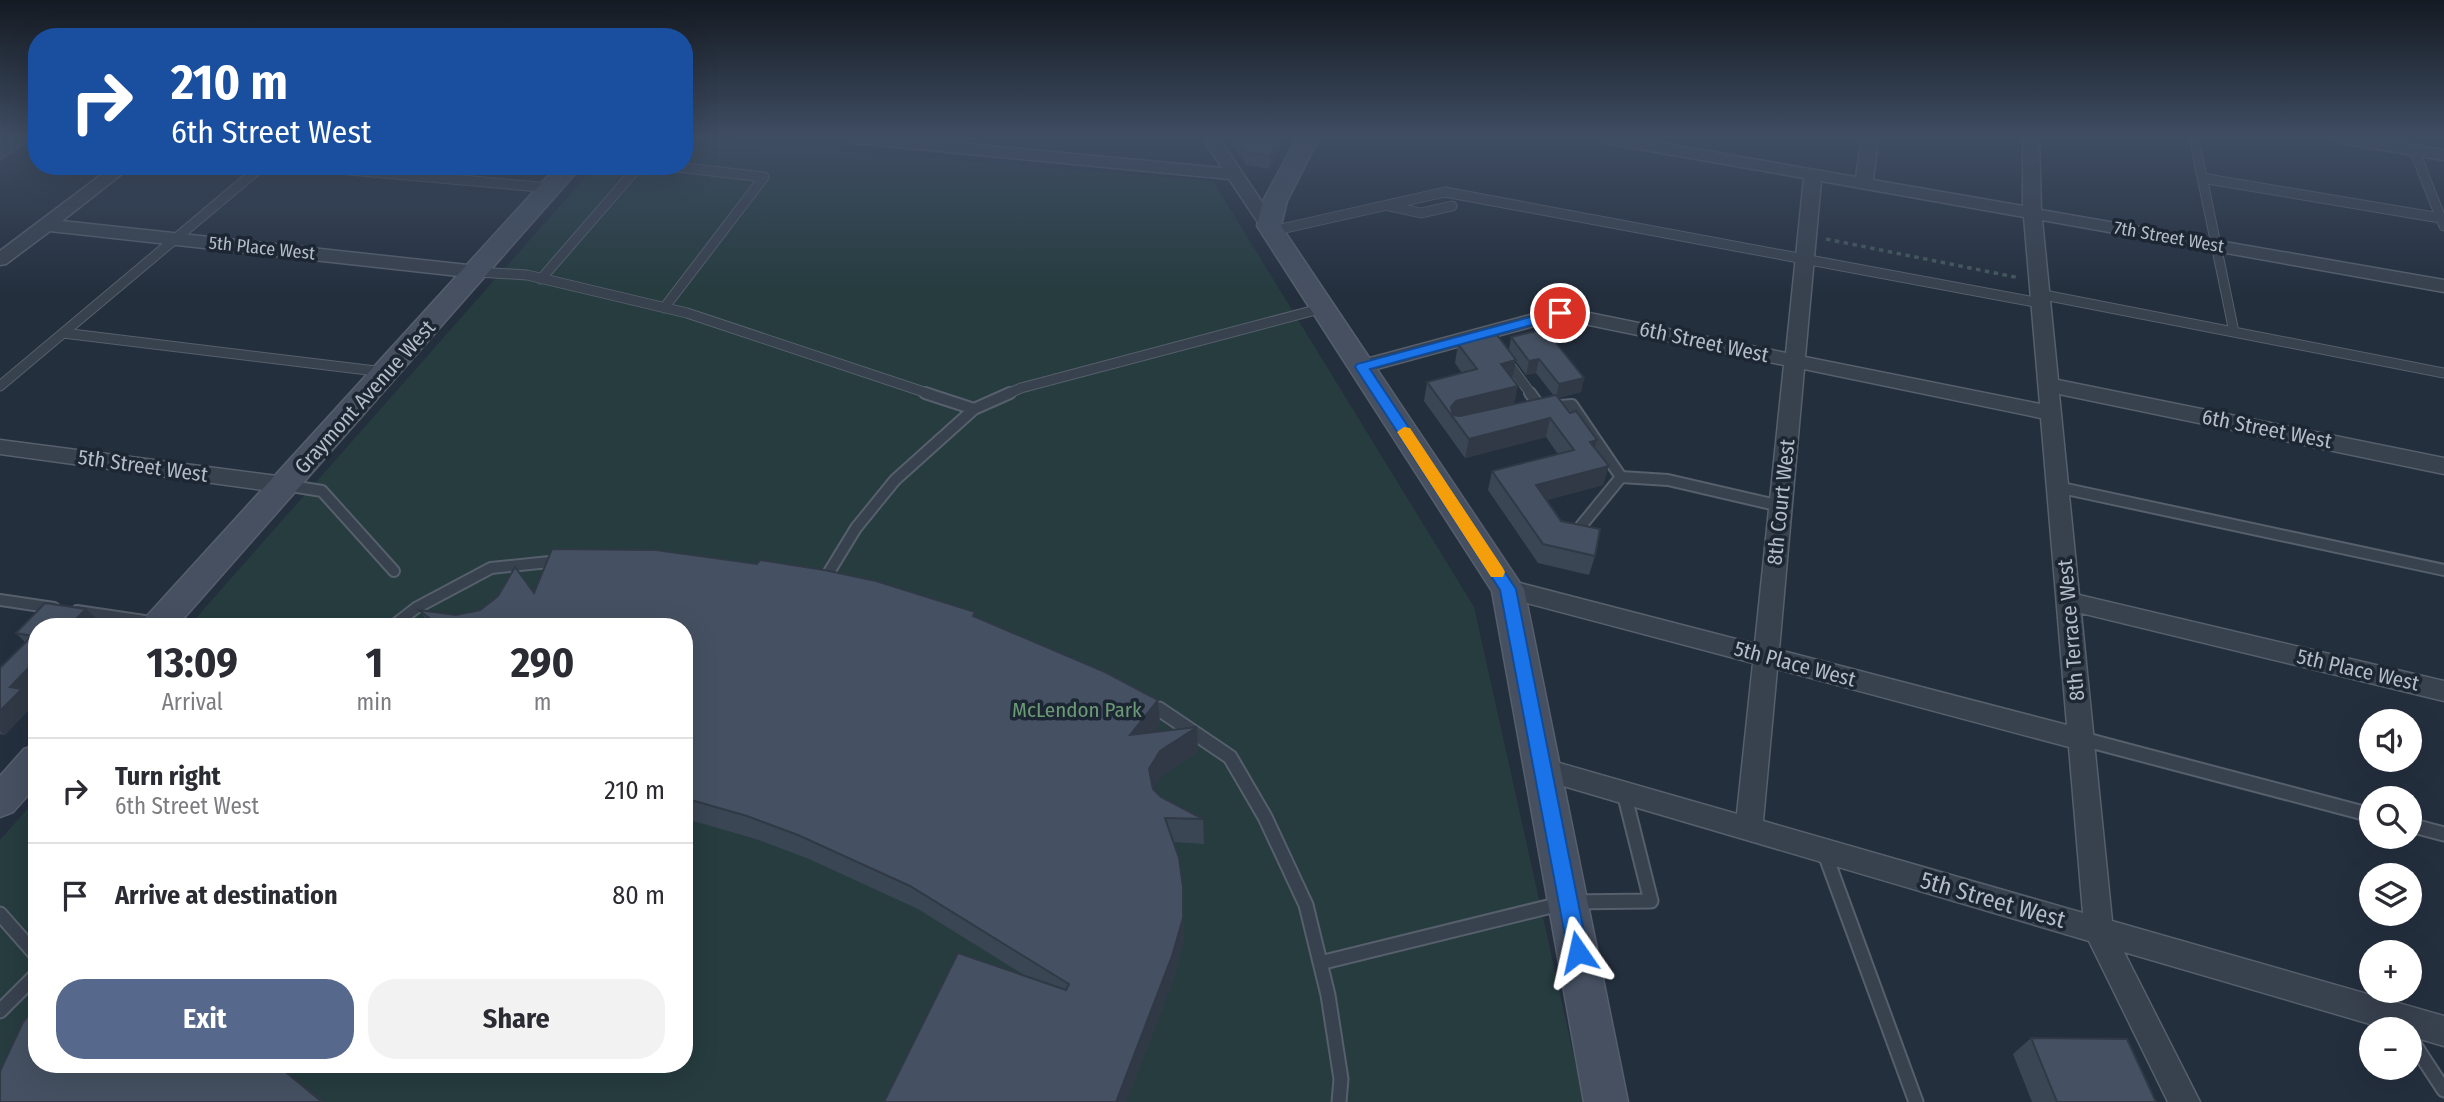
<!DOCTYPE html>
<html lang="en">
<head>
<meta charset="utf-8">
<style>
	:root { --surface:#fff; --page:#f2f2f3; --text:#2b2b33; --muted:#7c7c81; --line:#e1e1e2; --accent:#56698c }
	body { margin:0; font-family:"Fira Sans Condensed",sans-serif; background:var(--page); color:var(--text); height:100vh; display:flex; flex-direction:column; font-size:26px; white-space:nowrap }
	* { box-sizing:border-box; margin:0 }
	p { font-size:23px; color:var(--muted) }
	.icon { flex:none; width:38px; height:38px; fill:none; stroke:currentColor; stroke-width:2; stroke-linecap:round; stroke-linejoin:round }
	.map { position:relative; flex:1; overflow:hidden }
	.side { position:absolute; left:28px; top:618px; width:665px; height:455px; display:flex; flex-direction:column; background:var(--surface); border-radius:28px; box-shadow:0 7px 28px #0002 }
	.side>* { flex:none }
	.top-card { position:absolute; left:28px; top:28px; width:665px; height:147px; border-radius:28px; box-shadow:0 7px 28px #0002; background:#1a4fa0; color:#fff; overflow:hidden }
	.controls { position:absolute; left:2359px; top:709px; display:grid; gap:14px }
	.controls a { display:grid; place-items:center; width:63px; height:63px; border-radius:50%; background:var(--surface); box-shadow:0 7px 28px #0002; font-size:35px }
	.pin { position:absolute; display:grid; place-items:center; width:60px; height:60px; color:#fff; margin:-30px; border:4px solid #fff; border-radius:50%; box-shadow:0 2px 7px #0007 }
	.me { position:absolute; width:77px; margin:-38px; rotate:349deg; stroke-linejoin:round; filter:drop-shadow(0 0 5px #0008) }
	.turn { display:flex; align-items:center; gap:24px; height:147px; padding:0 28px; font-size:32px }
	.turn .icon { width:91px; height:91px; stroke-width:2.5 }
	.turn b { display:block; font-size:49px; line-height:60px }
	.eta { display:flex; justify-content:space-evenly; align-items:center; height:119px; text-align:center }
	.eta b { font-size:42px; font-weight:700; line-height:49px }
	.button { display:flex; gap:14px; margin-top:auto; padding:14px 28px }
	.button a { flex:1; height:80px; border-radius:28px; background:var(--accent); color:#fff; font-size:28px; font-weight:700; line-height:80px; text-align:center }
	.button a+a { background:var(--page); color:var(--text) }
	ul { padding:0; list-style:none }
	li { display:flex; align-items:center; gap:21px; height:105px; padding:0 28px; border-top:2px solid var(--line) }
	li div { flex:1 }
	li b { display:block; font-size:26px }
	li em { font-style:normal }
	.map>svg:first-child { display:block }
	.green { fill:#263c3f }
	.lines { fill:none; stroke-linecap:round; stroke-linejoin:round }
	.service-far2-casing { stroke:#565f6c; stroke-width:11 }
	.service-far1-casing { stroke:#565f6c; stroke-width:14 }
	.service-casing { stroke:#565f6c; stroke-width:17 }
	.minor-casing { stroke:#565f6c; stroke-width:3 }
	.secondary-casing { stroke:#565f6c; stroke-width:3 }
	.path { stroke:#44595c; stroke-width:3.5; stroke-dasharray:4.5 4.5; stroke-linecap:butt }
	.service-far2 { stroke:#38414e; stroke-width:9 }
	.service-far1 { stroke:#38414e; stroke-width:10 }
	.service { stroke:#38414e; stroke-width:13 }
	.minor { fill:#38414e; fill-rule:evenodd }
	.secondary { fill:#465061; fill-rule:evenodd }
	.wall { fill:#3b4654; fill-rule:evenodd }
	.shaded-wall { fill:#303945 }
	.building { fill:#455162; stroke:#303945; stroke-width:2 }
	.route { fill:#1a73e8; stroke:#114b97; stroke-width:2 }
	.slow { fill:#f59e0b }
	.labels { text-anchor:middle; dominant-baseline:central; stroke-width:7; stroke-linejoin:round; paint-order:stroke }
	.far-street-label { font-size:18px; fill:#b4bcc9; stroke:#1d2633 }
	.street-label { font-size:21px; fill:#b4bcc9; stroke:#1d2633 }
	.park-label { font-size:21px; fill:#6b9a76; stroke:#1d2633 }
	.near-street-label { font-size:24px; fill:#b4bcc9; stroke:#1d2633 }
</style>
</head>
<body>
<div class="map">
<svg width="2444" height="1102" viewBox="0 0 2444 1102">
	<rect width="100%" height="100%" fill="#242f3e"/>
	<path class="green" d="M684 138 1213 181 1474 607 1584 1102H0V840L37 798V1064H684V626H189L595 166H684Z"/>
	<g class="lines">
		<defs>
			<path id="service-far2" d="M2194 138 2234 332
				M2414 150 2444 226
				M0 154 24 138
				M304 166 551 188
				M2202 178 2440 218
				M1389 206 1421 213 1452 206
				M1272 231 1445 192 2040 303
				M477 272 527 275 687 313 930 394
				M541 279 639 166
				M2039 294 2444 373
				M664 308 764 177 668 166
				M63 333 384 372
				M1507 361 1531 394
				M0 386 262 166
				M1007 394 1021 388 1323 308"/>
			<path id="service-far1" d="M925 393 974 409
				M1530 393 1540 407 1536 408
				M1549 407 1572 405 1621 477 1581 526
				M1621 477 1668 480 1780 506
				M285 485 322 491 394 571
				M2057 487 2444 570
				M823 582 856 528 895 480 974 409 1010 393
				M0 600 54 608
				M77 611 158 623
				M393 626 416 608 491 568 559 561
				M1148 702 1161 711"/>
			<path id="service" d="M1159 709 1230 757 1265 817 1306 905 1328 995 1341 1079 1339 1102
				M2083 739 2371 815
				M2410 825 2444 834
				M1825 854 1916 1102
				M0 914 37 956
				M1320 963 1568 902 1651 901 1624 793
				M0 1011 37 974
				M2410 1038 2444 1090"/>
			<path id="minor" d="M848 138H905L1222 168 1203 138H1219L1278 226 1269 231 1263 230 1229 179 856 143Z
				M1597 138H1632L1856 177 1862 138H1878L1873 180 2023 206V138H2039L2041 210 2444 280V292L2042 220 2058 380 2444 458V474L2059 394 2079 595 2444 681V701L2081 613 2112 921 2444 1016V1046L2410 1036V1029H2387L2124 952 2200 1102H2168L2089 941 1533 777 1529 769 1533 761 1542 758 1737 814 1753 663 1508 598 1500 595 1496 589 1500 583 1508 580 1755 644 1784 365 1560 319 1362 373 1355 372 1352 367 1355 362 1560 307 1786 353 1804 178 1605 143ZM1821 181 2024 217 2040 404 1805 357ZM1804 369 2041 418 2067 725 1779 650ZM1777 669 2069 747 2083 913 1763 821Z
				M2332 138H2369L2444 150V160L2340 143Z
				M113 166H132L62 221 477 266 486 272 477 278 50 231 6 264 0 265V251Z
				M0 440 285 477 293 480 296 485 293 490 285 493 0 454Z"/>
			<path id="secondary" d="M1297 138H1319L1287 201 1281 226 1524 589 1628 1102H1584L1492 591 1257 226 1263 201Z
				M557 166H582L177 626H142L146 617Z
				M37 745V785L13 812 0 817V776L24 749Z"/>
		</defs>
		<use href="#service-far2" class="service-far2-casing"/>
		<use href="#service-far1" class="service-far1-casing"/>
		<use href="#service" class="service-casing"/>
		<use href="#minor" class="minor-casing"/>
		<use href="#secondary" class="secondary-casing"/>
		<path class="path" d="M1826 239 2020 278"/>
		<use href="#service-far2" class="service-far2"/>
		<use href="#service-far1" class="service-far1"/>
		<use href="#service" class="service"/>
		<use href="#minor" class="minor"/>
		<use href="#secondary" class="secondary"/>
	</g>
	<path class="wall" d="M1228 138H1280V147L1269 169 1246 165 1228 139Z
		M1511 337 1584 378 1581 392 1558 398 1595 448 1603 485 1547 500 1561 521 1595 556 1589 575 1538 563 1488 490 1492 471 1558 454 1546 437 1465 458 1424 401 1427 382 1462 373 1455 363 1458 344 1509 350ZM1515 360 1526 375 1536 373 1554 396 1514 405 1512 378Z
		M534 593 977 618 1158 700 1160 725 1154 732 1198 752 1162 776 1153 790 1161 797 1203 819 1204 844 1173 842 1183 887 1184 911V941L1174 978 1126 1102 1024 975 918 909 809 859 759 840 697 822 684 820V626H431L419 610 456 615 480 610Z
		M100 622 29 695 36 702 5 735 0 734V668L26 643 16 633Z
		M2031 1038 2156 1102H2032L2013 1054Z"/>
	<path class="shaded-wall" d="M1278 138H1280V147L1269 169 1270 156Z
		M1539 359 1536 373 1526 375 1529 361Z
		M1516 360 1512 379 1501 364Z
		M1584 378 1581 392 1556 398 1559 384Z
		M1518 386 1514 405 1455 420 1451 407 1456 401Z
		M1550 418 1546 437 1465 458 1469 439Z
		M1597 440 1592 459 1590 442Z
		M1609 466 1603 485 1532 504 1536 485Z
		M86 609 100 622 96 626H69Z
		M37 659V687L29 695 36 702 5 735 0 731V711L10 687Z
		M1158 700 1160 725 1132 760 1130 735Z
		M1197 727 1198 752 1162 776 1151 794 1149 769 1160 751Z
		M1183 887 1184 911V941L1174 978 1126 1102H1116Z
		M276 1064H282L286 1070 325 1102H322Z"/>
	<path class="building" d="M1237 138H1278L1270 156 1246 152Z
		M1545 329 1584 378 1559 384 1539 359 1529 361 1511 337Z
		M1497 335 1516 360 1501 364 1518 386 1456 401 1451 407 1453 415 1460 416 1556 395 1570 413 1576 411 1597 440 1590 442 1609 466 1536 485 1561 521 1600 529 1595 556 1543 544 1492 471 1574 450 1550 418 1469 439 1427 382 1477 369 1458 344Z
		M552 549 656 550 757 564 760 560 824 570 876 581 975 612 973 616 1105 672 1158 700 1130 735 1197 727 1160 751 1149 769 1153 789 1161 797 1203 819 1165 818 1179 858 1183 887V918L1172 956 1116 1102H884L958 953 1066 990 1069 984 910 886 798 835 747 816 684 798V626H439L419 610 456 615 480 610 498 596 515 567 534 593Z
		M45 603 86 609 69 626H37V659L10 687 22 689 0 711V668L32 636 16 633Z
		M37 1005V1064H276L322 1102H0V1073L1 1069 23 1022Z
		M2031 1038 2127 1039 2156 1102H2057Z"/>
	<linearGradient id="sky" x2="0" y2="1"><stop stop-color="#141a22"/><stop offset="0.47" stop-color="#3f4d63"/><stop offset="1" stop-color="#3f4d63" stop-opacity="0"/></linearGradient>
	<rect width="2444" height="292" fill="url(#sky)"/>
	<path class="route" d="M1560 309 1567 313 1565 316 1370 369 1516 589 1588 952 1585 959 1578 962 1570 959 1568 952 1500 590 1355 367 1357 364Z"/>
	<path class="slow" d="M1404 427 1410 428 1503 568 1505 572 1503 577H1491L1397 432Z"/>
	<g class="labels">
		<g class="far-street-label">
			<text transform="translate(2169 237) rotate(10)">7th Street West</text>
			<text transform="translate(262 248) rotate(6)">5th Place West</text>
		</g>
		<g class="street-label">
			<text transform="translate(1704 342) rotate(12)">6th Street West</text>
			<text transform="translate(365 397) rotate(-48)">Graymont Avenue West</text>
			<text transform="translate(2267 429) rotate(11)">6th Street West</text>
			<text transform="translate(143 466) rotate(8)">5th Street West</text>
			<text transform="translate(1781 502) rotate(-84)">8th Court West</text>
			<text transform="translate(2071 630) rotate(-95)">8th Terrace West</text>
			<text transform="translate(1795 664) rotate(15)">5th Place West</text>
			<text transform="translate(2358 670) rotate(13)">5th Place West</text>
		</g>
		<g class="park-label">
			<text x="1077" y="710">McLendon Park</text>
		</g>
		<g class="near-street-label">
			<text transform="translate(1993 900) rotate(16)">5th Street West</text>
		</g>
	</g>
</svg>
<div class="controls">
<a><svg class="icon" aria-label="sound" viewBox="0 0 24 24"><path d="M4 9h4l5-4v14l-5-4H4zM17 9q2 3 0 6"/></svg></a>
<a><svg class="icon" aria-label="search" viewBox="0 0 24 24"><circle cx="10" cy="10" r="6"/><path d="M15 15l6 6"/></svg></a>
<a><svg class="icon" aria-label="layers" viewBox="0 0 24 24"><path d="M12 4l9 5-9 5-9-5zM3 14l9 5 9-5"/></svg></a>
<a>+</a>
<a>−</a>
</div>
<div class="pin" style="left:1560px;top:313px;background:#d93025"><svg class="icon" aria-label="arrive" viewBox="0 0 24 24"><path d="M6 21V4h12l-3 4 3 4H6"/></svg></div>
<svg class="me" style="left:1578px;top:952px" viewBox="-20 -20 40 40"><path d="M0-17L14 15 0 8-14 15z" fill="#1a73e8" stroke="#fff" stroke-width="4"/></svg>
<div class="top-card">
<div class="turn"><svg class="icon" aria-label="right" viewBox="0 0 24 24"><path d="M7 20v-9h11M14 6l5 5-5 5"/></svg><div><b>210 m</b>6th Street West</div></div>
</div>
<section class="side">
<div class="eta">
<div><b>13:09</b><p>Arrival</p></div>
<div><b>1</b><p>min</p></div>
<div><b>290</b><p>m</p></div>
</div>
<ul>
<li><svg class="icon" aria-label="right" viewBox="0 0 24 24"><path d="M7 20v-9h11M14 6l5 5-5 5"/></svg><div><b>Turn right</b><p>6th Street West</p></div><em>210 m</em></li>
<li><svg class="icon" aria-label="arrive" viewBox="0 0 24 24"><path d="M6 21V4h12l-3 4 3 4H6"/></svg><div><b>Arrive at destination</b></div><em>80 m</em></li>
</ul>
<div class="button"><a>Exit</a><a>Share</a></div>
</section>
</div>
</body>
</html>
